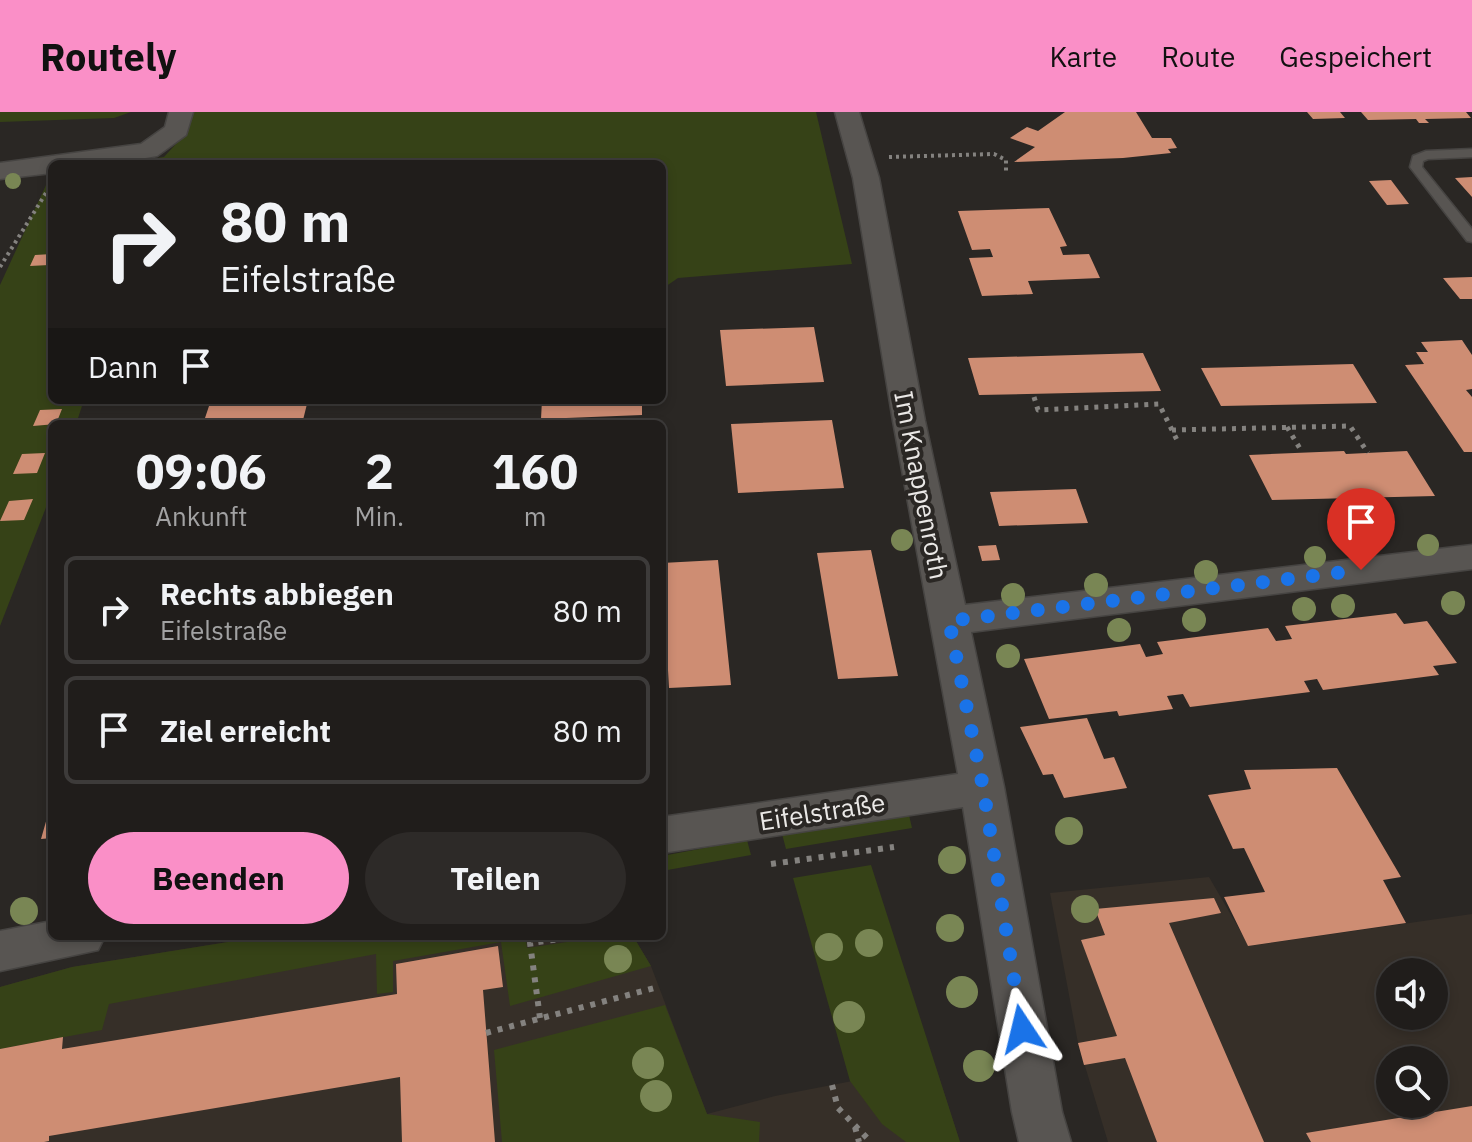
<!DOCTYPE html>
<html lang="de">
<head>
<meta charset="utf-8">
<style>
	:root { --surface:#201d1b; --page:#2d2a28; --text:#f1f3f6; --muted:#a2a2a3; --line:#3d3b3a; --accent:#fa8fc7 }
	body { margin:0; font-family:"IBM Plex Sans",sans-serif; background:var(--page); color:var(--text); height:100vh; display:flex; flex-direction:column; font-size:30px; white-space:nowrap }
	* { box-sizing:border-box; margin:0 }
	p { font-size:26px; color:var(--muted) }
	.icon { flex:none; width:44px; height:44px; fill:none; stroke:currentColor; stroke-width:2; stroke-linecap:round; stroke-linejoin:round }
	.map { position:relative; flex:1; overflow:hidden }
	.side { position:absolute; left:48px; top:308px; width:618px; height:520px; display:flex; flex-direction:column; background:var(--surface); border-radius:12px; box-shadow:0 4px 12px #0003,0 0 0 2px var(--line) }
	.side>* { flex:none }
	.top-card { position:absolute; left:48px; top:48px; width:618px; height:244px; border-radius:12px; box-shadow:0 4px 12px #0003,0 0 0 2px var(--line); background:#201d1b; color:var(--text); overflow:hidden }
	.tools { position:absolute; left:1376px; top:846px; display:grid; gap:16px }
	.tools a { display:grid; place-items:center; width:72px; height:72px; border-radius:50%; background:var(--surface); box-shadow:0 4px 12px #0003,0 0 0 2px var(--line); font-size:40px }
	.pin { position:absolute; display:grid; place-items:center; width:68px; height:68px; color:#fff; margin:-82px -34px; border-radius:50% 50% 50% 0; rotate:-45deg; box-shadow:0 0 8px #0007 }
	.pin .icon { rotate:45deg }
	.me { position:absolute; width:88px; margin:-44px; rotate:350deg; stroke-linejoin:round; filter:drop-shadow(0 0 6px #0008) }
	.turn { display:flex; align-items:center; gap:28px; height:168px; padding:0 40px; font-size:36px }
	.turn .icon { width:104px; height:104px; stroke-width:2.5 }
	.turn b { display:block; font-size:56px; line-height:68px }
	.then { display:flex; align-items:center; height:76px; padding:0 40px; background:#0003; gap:16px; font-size:30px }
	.eta { display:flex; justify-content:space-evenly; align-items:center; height:136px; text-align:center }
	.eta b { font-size:48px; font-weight:700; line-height:56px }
	.primary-button { display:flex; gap:16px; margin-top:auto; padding:16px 40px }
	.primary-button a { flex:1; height:92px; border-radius:48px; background:var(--accent); color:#111; font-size:32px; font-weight:700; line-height:92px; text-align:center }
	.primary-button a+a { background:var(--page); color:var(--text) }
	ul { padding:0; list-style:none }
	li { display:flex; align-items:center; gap:24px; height:108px; margin:0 16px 12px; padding:0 24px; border:4px solid var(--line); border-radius:12px }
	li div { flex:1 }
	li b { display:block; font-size:30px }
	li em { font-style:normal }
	header { display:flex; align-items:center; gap:48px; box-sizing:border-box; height:112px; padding:0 40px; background:var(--accent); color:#111 }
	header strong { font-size:38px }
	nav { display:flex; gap:44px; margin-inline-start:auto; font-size:28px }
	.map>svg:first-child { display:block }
	.built { fill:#362f28; fill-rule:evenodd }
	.green { fill:#364217 }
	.building { fill:#ce8d73 }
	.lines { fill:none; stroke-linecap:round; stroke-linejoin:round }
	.service-casing { stroke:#464442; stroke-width:3 }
	.minor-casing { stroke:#464442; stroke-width:3 }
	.path-far2 { stroke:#84827f; stroke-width:4; stroke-dasharray:3 4; stroke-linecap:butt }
	.path-far1 { stroke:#84827f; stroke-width:5; stroke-dasharray:4 6; stroke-linecap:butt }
	.path { stroke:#84827f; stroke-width:6; stroke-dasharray:5 7; stroke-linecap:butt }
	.service { fill:#585552; fill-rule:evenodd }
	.minor { fill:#585552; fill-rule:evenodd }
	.tree { fill:#798654 }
	.route { stroke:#1a73e8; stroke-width:14; stroke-dasharray:0 25.2 }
	.labels { text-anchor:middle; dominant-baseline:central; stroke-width:8; stroke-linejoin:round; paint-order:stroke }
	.street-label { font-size:26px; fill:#eae8e6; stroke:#2a2724 }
</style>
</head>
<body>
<header>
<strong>Routely</strong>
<nav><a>Karte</a><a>Route</a><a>Gespeichert</a></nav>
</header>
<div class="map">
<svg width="1472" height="1030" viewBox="0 0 1472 1030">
	<rect width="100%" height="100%" fill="#2a2724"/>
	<path class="built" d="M1209 765 1249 834 1472 802V1030H1108L1078 931 1050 781ZM1390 860H1434V904H1390ZM1390 948H1434V992H1390Z
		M266 824H633L651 854 707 1002 775 984 935 953 960 1030H0V875L72 855Z"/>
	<path class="green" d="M0 0H131L114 6 0 10Z
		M193 0H816L852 152 678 166 662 177V52H115L164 45 185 22Z
		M52 60V288H84L76 312H52V380L0 514V173Z
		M909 703 912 716 786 737 782 722Z
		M747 728 751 743 662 759V744Z
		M871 753 960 1030H906L882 1012 850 969 793 766Z
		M266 824H562L526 829 527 836 607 824H633L651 854 510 894 501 830 393 849V880L377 882 376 842 109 892 102 918 0 937V875L72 855Z
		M665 893 707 1002 760 1010 759 1030H502L494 938Z"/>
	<path class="building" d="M1065 0H1136L1152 26H1171L1177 36 1168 37 1171 41 1123 46 1014 50 1035 35 1010 26 1027 15 1038 19Z
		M1307 0H1340L1345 6 1313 7Z
		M1361 0H1466L1471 6 1425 7 1429 11H1419L1416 7 1368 8Z
		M1472 65V85L1455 66Z
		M1391 68 1409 92 1387 93 1369 69Z
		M1049 96 1067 134 1060 135 1063 143 1089 142 1100 166 1028 169 1033 182 982 184 969 146 993 145 990 137 972 138 958 99Z
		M52 142 49 153 30 154 35 143Z
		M1472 165V187H1460L1443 166Z
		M814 215 824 270 726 274 720 218Z
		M1462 228 1472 243V277L1466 278 1472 285V340H1464L1405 253 1424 252 1416 240H1428L1421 230Z
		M1143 241 1161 279 979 283 968 246Z
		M1353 252 1377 291 1221 294 1201 256Z
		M211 288H308L302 312H203Z
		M542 288H642V303L541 307Z
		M62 297 56 312 33 314 40 298Z
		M832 308 844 376 738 381 731 312Z
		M1344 339 1346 342 1407 339 1435 384 1272 388 1249 343Z
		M45 341 37 361 13 362 22 342Z
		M1076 377 1088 411 999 414 990 380Z
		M33 387 24 408 0 409 9 389Z
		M996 433 1000 448 982 449 978 434Z
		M871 438 898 564 838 567 817 441Z
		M718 448 731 573 669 576 662 451Z
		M1396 501 1404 512 1427 509 1457 551 1433 554 1439 563 1323 578 1317 567 1304 569 1310 580 1190 595 1183 582 1167 584 1173 597 1119 604 1117 599 1049 607 1024 547 1140 532 1146 545 1163 542 1157 530 1268 516 1276 529 1292 527 1285 514Z
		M1087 606 1104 647 1114 645 1127 676 1064 686 1053 662 1043 663 1020 615Z
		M1337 656 1401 765 1383 768 1406 811 1248 834 1224 785 1265 780 1244 736 1233 737 1208 683 1251 677 1244 658Z
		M51 692 52 726 41 727Z
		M1214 786 1221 801 1169 811 1264 1030H1157L1125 946 1084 953 1078 931 1117 924 1081 828 1105 823 1095 797Z
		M498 834 503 875 483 878 495 1030H402L400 965 49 1024V1029L44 1030H0V937L63 925 62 937 397 882 396 852Z
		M1472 994V1030H1311L1306 1021Z"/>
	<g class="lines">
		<defs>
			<path id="service" d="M1472 37V45L1428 47 1423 49 1422 55 1472 117V130L1467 129 1410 55 1413 44 1426 39Z"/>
			<path id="minor" d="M169 0H193L186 23 157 44 111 52H52V61L0 67V51L141 32 165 15Z
				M835 0H859L879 66 925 309 965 493 1472 433V457L971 520 1004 675 1062 1000 1071 1030H1019L1012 1000 963 695 662 741V705L958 662 893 309 853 66Z
				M52 809V824H105L98 838 0 859V819Z"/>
		</defs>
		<use href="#service" class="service-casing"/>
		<use href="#minor" class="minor-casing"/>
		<path class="path-far2" d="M889 45 994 42 1006 48V61
			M0 155 46 81"/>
		<path class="path-far1" d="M1034 285 1038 298 1159 292 1178 330
			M1287 315 1302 340
			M1172 318 1350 314 1368 341"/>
		<path class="path" d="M771 752 894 735
			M540 906 530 831 584 824
			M486 921 658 875
			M832 973 838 996 871 1030
			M855 1015 859 1030"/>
		<use href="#service" class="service"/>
		<use href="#minor" class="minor"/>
	</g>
	<g class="tree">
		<circle cx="13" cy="69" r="8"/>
		<circle cx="902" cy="428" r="11"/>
		<circle cx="1428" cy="433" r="11"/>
		<circle cx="1315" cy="445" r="11"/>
		<circle cx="1206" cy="460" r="12"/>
		<circle cx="1096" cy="473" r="12"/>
		<circle cx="1013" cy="483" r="12"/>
		<circle cx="1453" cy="491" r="12"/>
		<circle cx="1343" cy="494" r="12"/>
		<circle cx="1304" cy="497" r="12"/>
		<circle cx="1194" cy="508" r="12"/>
		<circle cx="1119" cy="518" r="12"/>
		<circle cx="1008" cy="544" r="12"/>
		<circle cx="1069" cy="719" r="14"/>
		<circle cx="952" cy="748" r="14"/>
		<circle cx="1085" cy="797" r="14"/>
		<circle cx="24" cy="799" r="14"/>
		<circle cx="950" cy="816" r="14"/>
		<circle cx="869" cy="831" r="14"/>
		<circle cx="829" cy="835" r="14"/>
		<circle cx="618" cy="847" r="14"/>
		<circle cx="962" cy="880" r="16"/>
		<circle cx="849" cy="905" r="16"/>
		<circle cx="648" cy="951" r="16"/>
		<circle cx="979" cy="954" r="16"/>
		<circle cx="656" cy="984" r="16"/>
	</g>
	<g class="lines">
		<path class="route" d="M1022 917 983 675 949 509 1361 458"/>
	</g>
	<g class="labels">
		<g class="street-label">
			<text transform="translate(922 373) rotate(79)">Im Knappenroth</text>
			<text transform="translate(822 699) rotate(-9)">Eifelstraße</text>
		</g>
	</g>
</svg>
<div class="tools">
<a><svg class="icon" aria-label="sound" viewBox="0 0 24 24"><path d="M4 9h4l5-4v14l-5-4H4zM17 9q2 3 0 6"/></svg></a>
<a><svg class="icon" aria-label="search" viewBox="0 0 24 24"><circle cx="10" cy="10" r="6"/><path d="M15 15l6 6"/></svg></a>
</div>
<div class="pin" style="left:1361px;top:458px;background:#d93025"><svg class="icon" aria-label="arrive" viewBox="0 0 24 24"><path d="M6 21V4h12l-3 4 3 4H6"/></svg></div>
<svg class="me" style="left:1022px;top:917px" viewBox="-20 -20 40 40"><path d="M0-17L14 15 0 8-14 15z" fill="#1a73e8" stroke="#fff" stroke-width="4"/></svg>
<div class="top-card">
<div class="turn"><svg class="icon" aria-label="right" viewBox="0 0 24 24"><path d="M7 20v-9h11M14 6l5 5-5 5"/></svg><div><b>80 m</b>Eifelstraße</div></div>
<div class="then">Dann<svg class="icon" aria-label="arrive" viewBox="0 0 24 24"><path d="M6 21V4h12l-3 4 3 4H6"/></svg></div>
</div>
<section class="side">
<div class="eta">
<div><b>09:06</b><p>Ankunft</p></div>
<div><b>2</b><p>Min.</p></div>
<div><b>160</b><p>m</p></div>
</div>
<ul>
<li><svg class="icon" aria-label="right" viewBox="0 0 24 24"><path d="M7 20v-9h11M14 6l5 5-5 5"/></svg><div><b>Rechts abbiegen</b><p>Eifelstraße</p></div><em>80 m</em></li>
<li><svg class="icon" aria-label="arrive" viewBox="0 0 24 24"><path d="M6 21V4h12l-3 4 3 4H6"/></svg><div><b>Ziel erreicht</b></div><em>80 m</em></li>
</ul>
<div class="primary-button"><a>Beenden</a><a>Teilen</a></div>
</section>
</div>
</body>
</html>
